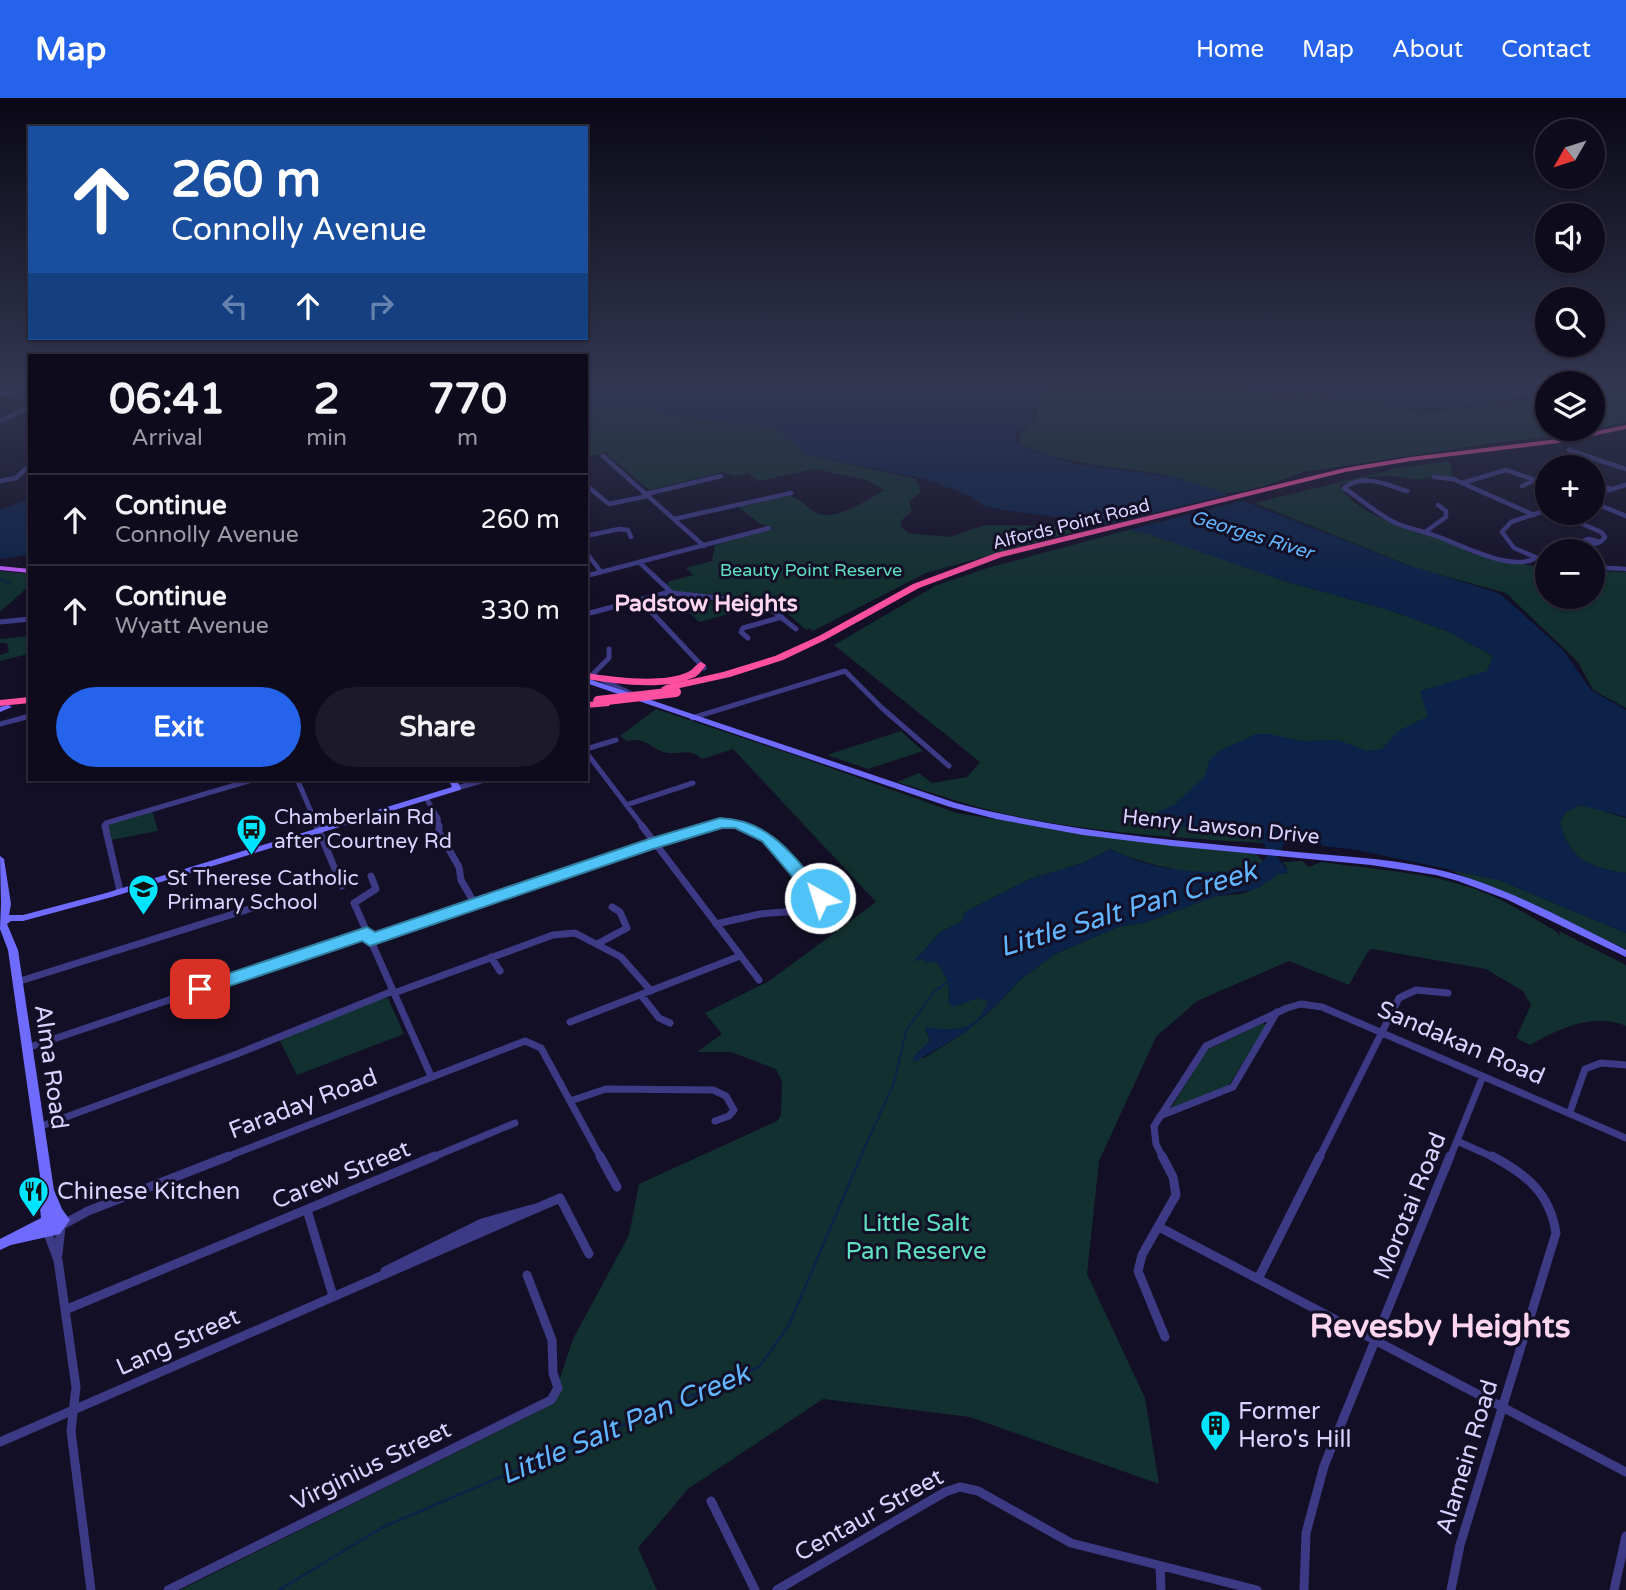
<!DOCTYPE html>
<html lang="en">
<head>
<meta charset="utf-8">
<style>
	:root { --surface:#0e0b1c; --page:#1c1929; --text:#f1f3f6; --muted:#9b9ba3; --line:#2e2b3b; --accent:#2563eb }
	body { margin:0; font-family:"Varela Round",sans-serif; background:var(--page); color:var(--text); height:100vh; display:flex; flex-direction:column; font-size:26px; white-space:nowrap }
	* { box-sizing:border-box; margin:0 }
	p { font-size:23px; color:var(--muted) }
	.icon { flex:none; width:38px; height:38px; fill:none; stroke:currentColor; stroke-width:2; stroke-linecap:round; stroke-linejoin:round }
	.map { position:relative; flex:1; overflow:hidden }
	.drawer { position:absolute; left:28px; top:256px; width:560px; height:427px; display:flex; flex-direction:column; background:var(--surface); border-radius:0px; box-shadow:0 2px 5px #0004,0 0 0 2px var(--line) }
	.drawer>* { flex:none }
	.banner { position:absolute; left:28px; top:28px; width:560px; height:214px; border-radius:0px; box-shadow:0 2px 5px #0004,0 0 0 2px var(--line); background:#1a4fa0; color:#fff; overflow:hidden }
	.needle { width:46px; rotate:231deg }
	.buttons { position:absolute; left:1535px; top:21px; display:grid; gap:14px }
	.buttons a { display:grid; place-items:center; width:70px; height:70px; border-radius:50%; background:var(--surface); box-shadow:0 2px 5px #0004,0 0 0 2px var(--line); font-size:35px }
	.pin { position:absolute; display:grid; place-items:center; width:60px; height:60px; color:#fff; margin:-30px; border-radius:14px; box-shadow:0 4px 10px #0006 }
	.me { position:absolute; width:77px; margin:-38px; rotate:321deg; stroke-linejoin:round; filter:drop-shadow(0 0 5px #0008) }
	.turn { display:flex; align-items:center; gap:24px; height:147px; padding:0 28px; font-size:32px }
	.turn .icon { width:91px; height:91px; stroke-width:2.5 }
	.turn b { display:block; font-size:49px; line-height:60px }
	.lanes { display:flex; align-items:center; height:66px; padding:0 28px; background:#0003; justify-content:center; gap:35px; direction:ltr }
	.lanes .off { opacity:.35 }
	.eta { display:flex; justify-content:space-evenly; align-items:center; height:119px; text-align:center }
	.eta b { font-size:42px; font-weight:700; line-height:49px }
	.cta { display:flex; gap:14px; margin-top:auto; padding:14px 28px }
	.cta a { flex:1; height:80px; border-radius:42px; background:var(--accent); color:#fff; font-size:28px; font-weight:700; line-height:80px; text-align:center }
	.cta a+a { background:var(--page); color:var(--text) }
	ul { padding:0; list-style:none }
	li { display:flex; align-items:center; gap:21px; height:91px; padding:0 28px; border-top:2px solid var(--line) }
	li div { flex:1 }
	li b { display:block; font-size:26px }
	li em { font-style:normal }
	header { display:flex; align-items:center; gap:42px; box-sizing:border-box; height:98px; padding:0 35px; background:var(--accent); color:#fff }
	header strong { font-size:33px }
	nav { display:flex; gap:38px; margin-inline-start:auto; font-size:24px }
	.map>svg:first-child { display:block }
	.green { fill:#12302f }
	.water { fill:#0c2248 }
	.pier { fill:#130f26 }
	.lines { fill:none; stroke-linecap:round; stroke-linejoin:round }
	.stream-far1 { stroke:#0c2248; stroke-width:2 }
	.stream { stroke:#0c2248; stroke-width:2.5 }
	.street-far3 { stroke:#3d3a85; stroke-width:4.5 }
	.street-far2 { stroke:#3d3a85; stroke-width:5 }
	.street-far1 { stroke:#3d3a85; stroke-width:7 }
	.street { stroke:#3d3a85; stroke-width:9 }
	.secondary { fill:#6f6bff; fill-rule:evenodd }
	.primary { fill:#c25bff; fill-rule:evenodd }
	.highway { fill:#ff4fa3; fill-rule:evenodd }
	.highway-bridge { stroke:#ff4fa3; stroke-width:10 }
	.route { fill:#4fc3f7; stroke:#337fa1; stroke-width:2 }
	.labels { text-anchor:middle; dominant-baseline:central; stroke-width:6; stroke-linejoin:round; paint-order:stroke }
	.far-street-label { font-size:18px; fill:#d9d4ff; stroke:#130f26 }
	.far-park-label { font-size:18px; fill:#5fe0c0; stroke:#130f26 }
	.far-water-label { font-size:19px; font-style:italic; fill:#62b6ff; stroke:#130f26 }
	.poi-label { font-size:21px; fill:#d9d4ff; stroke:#130f26; text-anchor:start }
	.street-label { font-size:21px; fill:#d9d4ff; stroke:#130f26 }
	.far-district-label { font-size:23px; font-weight:bold; fill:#ffd6f0; stroke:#130f26 }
	.near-street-label { font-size:24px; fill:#d9d4ff; stroke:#130f26 }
	.near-poi-label { font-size:24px; fill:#d9d4ff; stroke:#130f26; text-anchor:start }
	.near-park-label { font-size:24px; fill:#5fe0c0; stroke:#130f26 }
	.near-water-label { font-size:28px; font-style:italic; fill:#62b6ff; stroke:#130f26 }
	.near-district-label { font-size:33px; font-weight:bold; fill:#ffd6f0; stroke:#130f26 }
</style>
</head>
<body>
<header>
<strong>Map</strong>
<nav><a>Home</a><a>Map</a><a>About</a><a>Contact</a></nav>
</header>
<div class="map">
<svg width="1626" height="1492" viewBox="0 0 1626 1492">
	<rect width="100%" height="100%" fill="#130f26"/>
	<path class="green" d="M760 286H967L830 292Z
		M1061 286H1208L1255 296 1344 299 1371 302 1404 312 1433 314 1514 304 1547 296V331H1592L1593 286H1626V324L1571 337 1502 344 1304 374C1286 381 1247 395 1227 395 1211 394 1183 380 1166 377 1116 368 1066 368 1020 346L1019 337 1034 322 1043 296Z
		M586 307 628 308 677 318 754 325 778 332 808 357 916 381 921 394 909 403 912 413 901 423 902 429 908 435 950 439 985 427 1092 429 926 475 813 533 809 530 806 532 771 501 674 494 666 487 669 486 667 484 693 477 686 470 712 463 715 447 775 430 760 426 738 409 789 398C801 400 807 411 817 415 835 424 870 401 884 392L867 382 815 371 758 383 748 375 735 378 723 374 649 392 606 355 586 359Z
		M1448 363 1451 368 1452 380 1437 377 1419 382 1392 378 1370 379 1339 387C1359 419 1408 430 1441 441L1475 456 1532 468 1547 466V499H1592L1593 475 1600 473 1626 474V610L1593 592 1578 564 1506 495 1415 470 1254 405 1398 370Z
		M1132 431 1207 454 1284 483 1389 512 1447 533 1493 558 1488 573 1440 622 1246 729 1263 745C1180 740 1096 735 1015 718 975 710 936 696 897 684L919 675 932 685 967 679 980 664 834 547 935 488 984 471Z
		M0 473 30 476V487L0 514Z
		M675 500 762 507 699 524Z
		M30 538V565L28 556 0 563V557L9 554 7 545H0V541Z
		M656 611 800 659 957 715 1112 740 1256 756 1264 764C1225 787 1148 769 1110 751L1083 765 1030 781 965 814 962 823 941 834 914 863 924 860 926 865 935 863C946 876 952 887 948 904L978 900 988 903C978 935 953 933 925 930L930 943 914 958 924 960 964 935 994 910 1020 882 1055 856 1118 829 1143 825 1217 798 1241 796 1259 789 1279 776 1287 775V769L1282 764 1302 763 1309 769 1321 764C1372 771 1426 774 1475 791 1504 801 1531 819 1557 834L1561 840 1559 833 1626 867V928C1593 914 1559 931 1530 947L1516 940 1531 907 1523 893 1486 871 1372 851 1369 852 1349 887 1289 863 1197 903 1156 939 1099 1063 1087 1176 1145 1300 1159 1386 970 1319 823 1301 688 1391 638 1450 657 1492H180L551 1307 573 1241 629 1137 639 1086 777 1023 781 1017 782 983 776 971 731 954H697L722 936 705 915 769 883 876 804 733 651 702 661C690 650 683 656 670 655 652 654 648 638 627 643L620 638Z
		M901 633 923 653 868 671 827 657Z
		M1580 707C1597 708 1610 717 1626 720V775C1591 770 1569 762 1560 724L1566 714Z
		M152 712 158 733 111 742 107 729 109 725Z
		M1450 772 1499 782 1626 835V851Z
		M388 900 404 936 297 977 279 941 380 901Z
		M1263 925 1266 927 1228 989 1171 1010 1207 952Z"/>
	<path class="water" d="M586 286H760L830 292 901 288 1058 286 1042 296 1029 325 1016 336V343L1029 352 1075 366 1169 378 1211 390 1407 467 1499 495 1563 552 1591 592 1626 612V719L1580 707 1566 714 1560 724C1569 762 1591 770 1626 775V835L1499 782 1357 752 1323 748 1310 736 1290 735 1277 759 1289 774 1279 776 1256 791 1217 798 1143 825 1118 829 1055 856 1020 882 994 910 964 935 913 965 914 958 930 943 925 929C952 933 978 935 988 903L978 900 953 909 948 904C952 887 946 876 935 863L926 865 923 860 913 864 941 834 962 823 965 814 1030 781 1083 765 1110 751C1125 758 1141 765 1157 768 1179 774 1256 781 1267 758L1265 747 1259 741 1219 731 1135 725 1175 706 1205 678 1210 661 1221 652 1256 636H1269L1302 643 1338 642 1367 653 1382 651 1398 633 1428 618 1420 593 1487 573 1493 558 1447 533 1389 512 1284 483 1151 437 1096 424 1002 412 984 408 971 398 925 381 807 357 778 332 768 328 677 318 628 308 586 307Z
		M1217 286H1547V292C1511 303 1440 315 1403 309 1381 306 1360 299 1335 297 1295 293 1256 296 1217 286Z
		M30 401V456L0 461V412Z"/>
	<path class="pier" d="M1235 395 1250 401 1124 433 1100 428Z"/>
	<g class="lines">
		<path class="stream-far1" d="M0 481 10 486
			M860 1060 894 985 906 933 933 895 948 883"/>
		<path class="stream" d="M279 1492 383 1429 759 1269 789 1227 861 1058"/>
		<path class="street-far3" d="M0 323 30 309
			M30 349V360
			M1569 352 1626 371
			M603 358 704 448
			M1434 379 1453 381 1534 417
			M0 383 16 380 30 367
			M1592 384 1611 391
			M1462 385 1506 372 1535 382 1522 388
			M586 387 609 406 648 398
			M1407 393C1385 386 1364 375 1344 390 1361 401 1379 418 1398 426 1411 431 1426 434 1439 439 1463 448 1512 474 1536 460
			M646 396 721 378
			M1592 397 1626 387
			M1592 404 1626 418
			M1547 412 1511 424 1502 434 1514 450 1547 464
			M1557 415 1601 434 1605 439C1600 447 1591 447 1583 443L1589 441 1600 444
			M674 421 791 395
			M1425 434 1446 419V413L1438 407
			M586 438 619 431 628 432 631 439
			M586 454 601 474
			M639 464 655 479
			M1592 469 1626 471
			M586 478 769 430"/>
		<path class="street-far2" d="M653 477 672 495 763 505 796 531
			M586 478 589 477
			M640 502 704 570
			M586 516 670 494
			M0 524 30 521
			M748 540 741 534 743 530 782 519
			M609 551V560L592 577 634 597
			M692 620 845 573 882 610 949 668
			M0 626 30 618
			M586 651 616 642
			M586 654 644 730
			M297 681 318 730
			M457 690 488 681
			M426 700 438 720 439 730
			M626 707 693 685
			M105 730 106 725 256 681
			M699 730 724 725 748 730"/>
		<path class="street-far1" d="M105 728 120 793
			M317 728 342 788
			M439 728V734L459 769 461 782 475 806
			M642 728 759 882
			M656 746 705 728
			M371 778 376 791 354 805 431 978
			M716 826 760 816 798 813 820 800C802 771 777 741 744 728
			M370 842 655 745
			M597 846 627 830 620 814 612 809
			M491 859 500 873
			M17 884 265 806
			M394 895 553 837 575 835 621 859 651 893
			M641 897 659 920 670 925
			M570 924 740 858
			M27 950 367 835
			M570 1003 606 991 713 992 726 998 734 1012 729 1018 715 1023
			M1570 1014 1585 971 1601 965 1626 967
			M1160 1018 1233 989 1277 914
			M39 1029 237 956 393 893
			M1457 1043 1495 1060
			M224 1060 525 943 541 950 601 1060
			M431 1060 515 1025
			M1163 1060 1156 1046 1154 1028 1206 948 1287 910 1301 906 1322 909 1626 1040
			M1319 1060 1399 900 1416 892 1448 895
			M1450 1060 1483 978"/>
		<path class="street" d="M600 1058 617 1089
			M1162 1058 1173 1079 1176 1097 1142 1157 1138 1173 1165 1239
			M307 1112 333 1198
			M64 1126 88 1113 229 1058
			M1159 1129 1626 1374
			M47 1133 58 1162 76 1289 71 1333 91 1492
			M58 1156 61 1129
			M385 1173 482 1125 536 1110
			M1258 1181 1320 1058
			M65 1212 435 1058
			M0 1344 560 1100 589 1156
			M711 1403 755 1492
			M1160 1468 1161 1492
			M168 1492 551 1302 558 1290 553 1275 552 1242 527 1177
			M777 1492 945 1394 960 1389 978 1393 1071 1445 1257 1492
			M1304 1492 1306 1435 1324 1368 1450 1058
			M1451 1492 1460 1447 1556 1135C1550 1095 1526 1076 1492 1058
			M1614 1492 1626 1438"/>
		<path class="secondary" d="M30 289V292L0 298V294Z
			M586 580 956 705C1063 733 1167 742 1277 752 1329 758 1384 759 1435 771 1503 786 1564 822 1626 852V859L1506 801 1458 783 1436 777 1371 767 1172 748 1083 737 996 721 950 709 586 585Z
			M8 607 12 609 0 614V609Z
			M448 681H456L461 690 460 692 112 799 23 823H11L7 826 18 852 54 1092 62 1111 70 1122 60 1136 11 1147 0 1152V1141L41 1120 39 1100 42 1092 8 852 0 831 1 806 0 758 4 761 11 806 9 817H23L106 795 452 689Z"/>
		<path class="primary" d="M0 468 30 471V475L0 472Z"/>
		<path class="highway" d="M1626 327V331L1558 345 1411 363 1345 374 1002 459 919 490 825 542 783 562 730 579 666 593 661 590 666 587 723 574 775 558 819 538 913 486 996 455 1345 370 1411 359 1558 341Z
			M701 564 706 567C703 571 699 577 695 579 664 593 619 586 586 581V575C614 579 662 586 688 574 693 572 696 566 701 564Z
			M30 599V605L0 608V602Z
			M605 603 610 606 609 608 586 610V604Z"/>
		<path class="highway-bridge" d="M598 603 676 594"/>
	</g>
	<linearGradient id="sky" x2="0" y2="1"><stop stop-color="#0a0815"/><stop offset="0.58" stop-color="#333752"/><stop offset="1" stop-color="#333752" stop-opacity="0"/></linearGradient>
	<rect width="1626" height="495" fill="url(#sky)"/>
	<path class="route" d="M720 720C772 722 795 761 826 796L829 800 826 804H814L762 743 735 730H722L653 751 376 846 370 848 362 843 200 898 194 896 191 891 194 887 361 831 367 829 375 834 649 741Z"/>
	<defs>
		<symbol id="bus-pin" viewBox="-11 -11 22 30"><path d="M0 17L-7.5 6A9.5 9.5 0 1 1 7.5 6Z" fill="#00e5ff" stroke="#130f26"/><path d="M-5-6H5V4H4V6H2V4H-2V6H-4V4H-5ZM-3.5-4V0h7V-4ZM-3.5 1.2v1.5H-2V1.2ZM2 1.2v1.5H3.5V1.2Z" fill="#111"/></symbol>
		<symbol id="school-pin" viewBox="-11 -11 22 30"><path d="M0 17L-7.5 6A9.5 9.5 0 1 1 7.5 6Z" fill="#00e5ff" stroke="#130f26"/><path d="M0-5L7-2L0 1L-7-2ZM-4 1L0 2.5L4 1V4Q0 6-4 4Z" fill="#111"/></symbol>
		<symbol id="restaurant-pin" viewBox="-11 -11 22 30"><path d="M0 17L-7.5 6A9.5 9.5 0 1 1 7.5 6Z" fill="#00e5ff" stroke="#130f26"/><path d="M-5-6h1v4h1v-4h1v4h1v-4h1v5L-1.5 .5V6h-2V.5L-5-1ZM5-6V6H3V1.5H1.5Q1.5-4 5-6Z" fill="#111"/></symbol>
		<symbol id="building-pin" viewBox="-11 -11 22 30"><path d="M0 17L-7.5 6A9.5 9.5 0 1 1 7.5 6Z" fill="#00e5ff" stroke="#130f26"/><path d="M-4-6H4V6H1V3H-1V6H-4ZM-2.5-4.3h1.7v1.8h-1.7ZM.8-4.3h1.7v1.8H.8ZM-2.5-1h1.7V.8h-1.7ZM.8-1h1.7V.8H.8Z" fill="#111"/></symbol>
	</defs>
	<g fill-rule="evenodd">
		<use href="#bus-pin" x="234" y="714" width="35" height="47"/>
		<use href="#school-pin" x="126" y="774" width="35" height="47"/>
		<use href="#restaurant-pin" x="16" y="1076" width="35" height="47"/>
		<use href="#building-pin" x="1198" y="1310" width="35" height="47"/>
	</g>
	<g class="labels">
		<g class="far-street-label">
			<text transform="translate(1071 426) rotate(-14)">Alfords Point Road</text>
		</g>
		<g class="far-park-label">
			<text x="811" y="472">Beauty Point Reserve</text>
		</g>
		<g class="far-water-label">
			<text transform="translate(1252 437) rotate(17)">Georges River</text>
		</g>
		<g class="poi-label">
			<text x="274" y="719">Chamberlain Rd<tspan x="274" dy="24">after Courtney Rd</tspan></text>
			<text x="167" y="780">St Therese Catholic<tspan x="167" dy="24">Primary School</tspan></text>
		</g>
		<g class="street-label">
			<text transform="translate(1221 729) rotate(6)">Henry Lawson Drive</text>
		</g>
		<g class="far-district-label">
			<text x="706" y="506">Padstow Heights</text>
		</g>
		<g class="near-street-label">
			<text transform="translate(1461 945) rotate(23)">Sandakan Road</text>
			<text transform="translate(51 969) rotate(82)">Alma Road</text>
			<text transform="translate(303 1006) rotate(-21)">Faraday Road</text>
			<text transform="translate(341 1077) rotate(-22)">Carew Street</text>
			<text transform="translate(1410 1108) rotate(-68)">Morotai Road</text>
			<text transform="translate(178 1244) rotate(-24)">Lang Street</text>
			<text transform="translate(1467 1359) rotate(-73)">Alamein Road</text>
			<text transform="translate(371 1368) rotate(-26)">Virginius Street</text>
			<text transform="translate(869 1417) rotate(-29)">Centaur Street</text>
		</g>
		<g class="near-poi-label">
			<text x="57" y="1093">Chinese Kitchen</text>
			<text x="1238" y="1313">Former<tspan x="1238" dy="28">Hero's Hill</tspan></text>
		</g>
		<g class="near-park-label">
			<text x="916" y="1125">Little Salt<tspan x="916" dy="28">Pan Reserve</tspan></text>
		</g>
		<g class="near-water-label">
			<text transform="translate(1128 811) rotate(-17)">Little Salt Pan Creek</text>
			<text transform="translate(625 1326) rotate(-23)">Little Salt Pan Creek</text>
		</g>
		<g class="near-district-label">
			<text x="1440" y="1228">Revesby Heights</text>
		</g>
	</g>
</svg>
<div class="buttons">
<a><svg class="needle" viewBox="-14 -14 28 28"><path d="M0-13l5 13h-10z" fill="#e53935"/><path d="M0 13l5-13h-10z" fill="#9b9ba3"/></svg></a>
<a><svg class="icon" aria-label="sound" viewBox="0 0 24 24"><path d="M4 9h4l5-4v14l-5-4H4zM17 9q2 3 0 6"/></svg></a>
<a><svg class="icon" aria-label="search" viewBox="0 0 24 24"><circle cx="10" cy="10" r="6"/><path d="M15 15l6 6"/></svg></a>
<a><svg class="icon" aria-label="layers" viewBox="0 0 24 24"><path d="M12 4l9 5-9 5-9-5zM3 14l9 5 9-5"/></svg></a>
<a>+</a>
<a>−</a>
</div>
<div class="pin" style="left:200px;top:891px;background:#d93025"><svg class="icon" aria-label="arrive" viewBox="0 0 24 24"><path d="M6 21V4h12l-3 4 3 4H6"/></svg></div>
<svg class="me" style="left:820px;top:800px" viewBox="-20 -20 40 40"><circle r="17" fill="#4fc3f7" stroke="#fff" stroke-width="3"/><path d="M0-11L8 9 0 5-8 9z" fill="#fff"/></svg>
<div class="banner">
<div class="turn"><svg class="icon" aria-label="ahead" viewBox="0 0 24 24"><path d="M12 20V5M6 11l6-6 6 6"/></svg><div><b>260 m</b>Connolly Avenue</div></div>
<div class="lanes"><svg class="icon off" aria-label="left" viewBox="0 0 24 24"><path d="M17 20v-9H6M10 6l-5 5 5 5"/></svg><svg class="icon" aria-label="ahead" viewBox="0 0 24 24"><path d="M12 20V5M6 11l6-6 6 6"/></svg><svg class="icon off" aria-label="right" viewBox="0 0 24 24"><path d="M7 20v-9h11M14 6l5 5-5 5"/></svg></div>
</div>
<section class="drawer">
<div class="eta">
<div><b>06:41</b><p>Arrival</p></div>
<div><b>2</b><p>min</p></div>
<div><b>770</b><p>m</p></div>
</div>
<ul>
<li><svg class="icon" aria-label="ahead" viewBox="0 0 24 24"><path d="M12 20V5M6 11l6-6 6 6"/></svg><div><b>Continue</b><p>Connolly Avenue</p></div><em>260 m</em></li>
<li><svg class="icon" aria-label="ahead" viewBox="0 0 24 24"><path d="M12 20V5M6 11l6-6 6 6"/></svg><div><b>Continue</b><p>Wyatt Avenue</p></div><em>330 m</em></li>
</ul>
<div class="cta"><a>Exit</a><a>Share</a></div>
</section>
</div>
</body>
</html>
